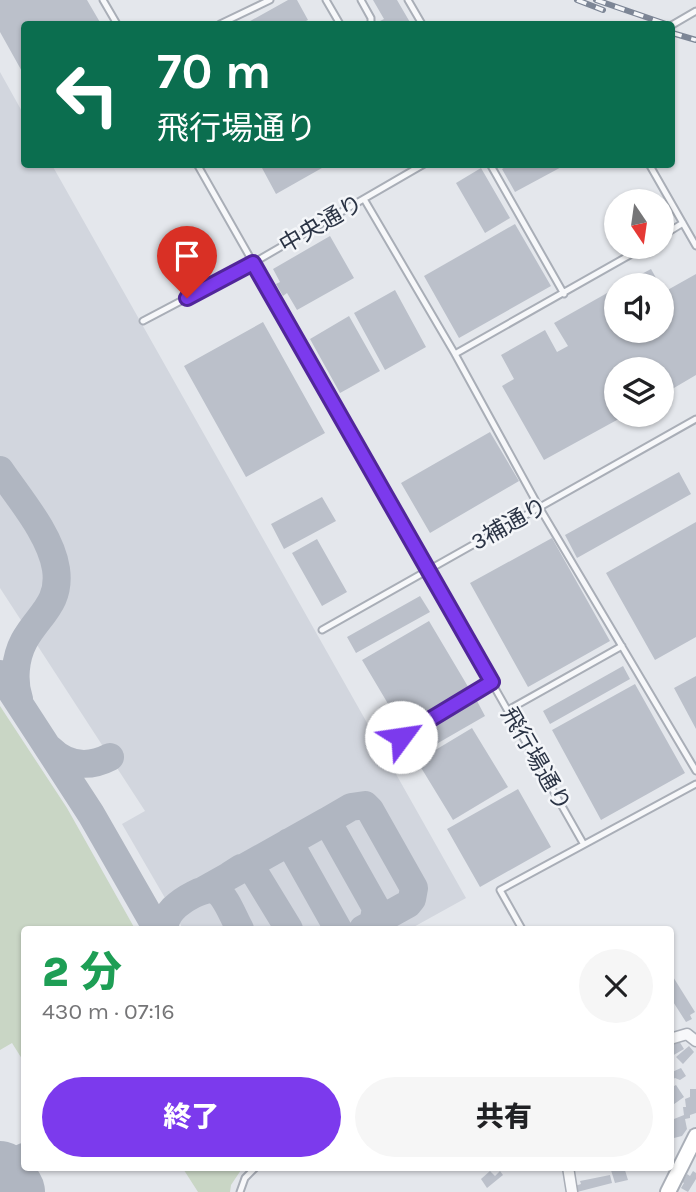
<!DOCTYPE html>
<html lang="ja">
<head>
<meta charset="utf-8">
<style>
	:root { --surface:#fff; --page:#f6f6f6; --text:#202124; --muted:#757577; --accent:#7c3aed }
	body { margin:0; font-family:Karla,"Noto Sans JP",sans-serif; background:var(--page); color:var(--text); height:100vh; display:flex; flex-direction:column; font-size:26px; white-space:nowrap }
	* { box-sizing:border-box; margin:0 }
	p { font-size:23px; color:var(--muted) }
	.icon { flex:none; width:38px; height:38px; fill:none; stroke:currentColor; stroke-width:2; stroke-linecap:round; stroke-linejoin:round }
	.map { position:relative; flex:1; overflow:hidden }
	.sheet { position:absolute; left:21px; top:926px; width:653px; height:245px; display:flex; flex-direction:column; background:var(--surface); border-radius:7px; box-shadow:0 2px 5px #0004 }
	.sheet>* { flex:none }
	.hud { position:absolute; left:21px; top:21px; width:654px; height:147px; border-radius:7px; box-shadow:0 2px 5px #0004; background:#0b6e4f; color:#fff; overflow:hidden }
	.needle { width:46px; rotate:167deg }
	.buttons { position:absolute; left:604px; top:189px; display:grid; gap:14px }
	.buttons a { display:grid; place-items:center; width:70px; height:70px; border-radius:50%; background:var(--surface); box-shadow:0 2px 5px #0004; font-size:35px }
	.pin { position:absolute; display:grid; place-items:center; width:60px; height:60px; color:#fff; margin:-72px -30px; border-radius:50% 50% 50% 0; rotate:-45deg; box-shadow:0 0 7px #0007 }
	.pin .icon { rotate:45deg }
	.me { position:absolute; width:77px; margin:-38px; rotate:59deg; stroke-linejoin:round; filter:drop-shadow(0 0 5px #0008) }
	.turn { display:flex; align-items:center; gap:24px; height:147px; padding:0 21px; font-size:32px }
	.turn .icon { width:91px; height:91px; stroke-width:2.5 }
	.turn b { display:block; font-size:49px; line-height:60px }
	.round { display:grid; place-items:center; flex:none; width:74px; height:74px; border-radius:37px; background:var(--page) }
	.headline { display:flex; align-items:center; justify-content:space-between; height:119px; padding:0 21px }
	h1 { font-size:42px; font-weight:800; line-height:52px; color:#1e9e55 }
	.cta { display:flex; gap:14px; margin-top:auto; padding:14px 21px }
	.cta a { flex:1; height:80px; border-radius:42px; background:var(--accent); color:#fff; font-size:28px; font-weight:800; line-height:80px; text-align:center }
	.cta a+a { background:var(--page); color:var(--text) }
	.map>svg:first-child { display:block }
	.built { fill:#d2d6de }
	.green { fill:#c9d6c5 }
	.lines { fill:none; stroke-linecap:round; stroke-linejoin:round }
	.taxiway { stroke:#b0b6c1; stroke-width:28 }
	.runway { stroke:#b0b6c1; stroke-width:70 }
	.building { fill:#bbc0ca }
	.lane-casing { stroke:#a9aeb7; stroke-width:9 }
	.street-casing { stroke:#a9aeb7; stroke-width:13 }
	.secondary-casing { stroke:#a9aeb7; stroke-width:18 }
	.lane { stroke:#f7f8fa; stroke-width:5 }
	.street { stroke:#f7f8fa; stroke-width:10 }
	.secondary { stroke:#fff; stroke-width:14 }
	.rail-casing { stroke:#7d8696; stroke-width:6 }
	.rail { stroke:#f4f6f9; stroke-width:3.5; stroke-dasharray:10; stroke-linecap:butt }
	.route-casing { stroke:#51269a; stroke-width:18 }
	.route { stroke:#7c3aed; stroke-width:12 }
	.labels { text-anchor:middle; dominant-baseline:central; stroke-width:5; stroke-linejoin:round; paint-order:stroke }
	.street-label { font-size:23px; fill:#2b3445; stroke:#f4f6f9 }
</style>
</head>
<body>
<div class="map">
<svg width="696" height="1192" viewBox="0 0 696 1192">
	<rect width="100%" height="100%" fill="#e4e7ec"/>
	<path class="built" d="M0 72 24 115V164L52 165 466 898 410 929H183L122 824 145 811 0 588Z"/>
	<path class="green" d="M0 706 67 808 135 929H24V1062L12 1043 0 1050Z
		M182 1167H243L231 1185 230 1192H198Z"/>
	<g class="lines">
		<path class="taxiway" d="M0 470C19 498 51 535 56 569 61 604 38 615 24 641 15 658 13 681 19 699
			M0 674 91 814 157 929
			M50 749C67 766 89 768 110 757
			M327 821 351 807 365 805 370 810 414 888 412 899 408 904 363 929
			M289 842 338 929
			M230 875 241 868 253 870 289 929
			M204 890 327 821 376 908 373 924
			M164 929C165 922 167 915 173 909 181 901 206 884 217 891 227 898 234 919 240 929
			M0 1173 24 1157"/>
		<path class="runway" d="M0 1176 10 1192"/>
	</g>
	<path class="building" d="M0 0H87L101 24H24V75L0 32Z
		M288 0H297L308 20 300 24H245Z
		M373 0H397L411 24H374L384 19Z
		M268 164H329L276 194 262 168Z
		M510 164H567L515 192 502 169Z
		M481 168 510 218 485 233 456 183Z
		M515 224 551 286 459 338 424 276Z
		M330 236 354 278 297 310 287 293 283 296 276 284 280 282 273 269Z
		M651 269 660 285H621Z
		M696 274V375L662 395V369H616V415H626L544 460 502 386 514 379 501 355 545 330 557 352 568 346 554 323 616 288V331H662V288L664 292Z
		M395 290 426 347 385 370 354 313Z
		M349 316 380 371 340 393 310 339Z
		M263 322 325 433 246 477 184 366Z
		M490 432 519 481 430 533 401 483Z
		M679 472 691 494 577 558 565 535Z
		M322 497 336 521 284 549 271 524Z
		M696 522V637L655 660 606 573Z
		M552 538 610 641 528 687 470 583Z
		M317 539 347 592 322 606 292 553Z
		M420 596 430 612 356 653 347 637Z
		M429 621 470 690 403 729 362 660Z
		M623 666 630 679 550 724 543 711Z
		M696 676V729L674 688Z
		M635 684 685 773 601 820 552 730Z
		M477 701 485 716 412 758 404 744Z
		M472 728 508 787 453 820 417 761Z
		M518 789 551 847 480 887 447 829Z
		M670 972 695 1012 690 1015 692 1019 686 1022 670 997Z
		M679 1041 684 1049 672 1056 670 1044Z
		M689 1046 694 1052 683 1064 676 1057Z
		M681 1068 686 1076 680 1080 675 1078 670 1081V1073Z
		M676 1085 684 1097 670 1107V1088Z
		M690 1089H696V1113L690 1115V1118L685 1119 687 1129 682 1136 674 1138 670 1136V1116H674V1119L684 1115 683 1107H686L685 1099 690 1097Z
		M610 1167H624L628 1180 615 1183Z
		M490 1171 495 1176 500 1171 503 1175 487 1188 481 1179Z
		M693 1171 696 1173V1179L688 1192 681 1188 684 1183 682 1182 687 1174 690 1176Z
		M610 1175 612 1183 577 1192 575 1186 581 1184 580 1181Z"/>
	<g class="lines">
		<defs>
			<path id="lane" d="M103 0 117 24
				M326 0 340 24
				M361 0 371 18V24
				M408 0 422 24
				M220 24 270 0
				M672 25 696 11
				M197 164 583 843
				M490 164 564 294
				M649 164 696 246
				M364 199 455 354 539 507 696 771
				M662 236 683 223
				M143 321 253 263 424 164
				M455 354 644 247
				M322 630 696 419
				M508 710 622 646
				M401 737 492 682
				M522 929 500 890 696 784
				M240 1192 245 1178 256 1167"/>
			<path id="street" d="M670 1039 687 1034 696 1041
				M568 1167 572 1192"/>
			<path id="secondary" d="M668 1192 696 1136"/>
		</defs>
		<use href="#lane" class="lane-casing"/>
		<use href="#street" class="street-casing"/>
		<use href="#secondary" class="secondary-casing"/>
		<use href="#lane" class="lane"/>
		<use href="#street" class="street"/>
		<use href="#secondary" class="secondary"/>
		<defs>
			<path id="rail" d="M577 0 603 10
				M596 0 666 24
				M672 33 696 40"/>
		</defs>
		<use href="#rail" class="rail-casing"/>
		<use href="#rail" class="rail"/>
	</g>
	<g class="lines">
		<defs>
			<path id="route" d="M187 298 253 263 492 682 401 737"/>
		</defs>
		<use href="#route" class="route-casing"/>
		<use href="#route" class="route"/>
	</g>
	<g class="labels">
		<g class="street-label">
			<text transform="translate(321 224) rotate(-30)">中央通り</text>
			<text transform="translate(509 524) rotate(-29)">3補通り</text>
			<text transform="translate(536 759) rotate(60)">飛行場通り</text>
		</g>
	</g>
</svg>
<div class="buttons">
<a><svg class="needle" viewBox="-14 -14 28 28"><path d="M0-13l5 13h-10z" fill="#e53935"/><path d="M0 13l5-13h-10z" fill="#757577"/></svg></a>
<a><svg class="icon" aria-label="sound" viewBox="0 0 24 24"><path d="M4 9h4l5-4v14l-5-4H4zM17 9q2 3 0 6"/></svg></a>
<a><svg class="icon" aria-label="layers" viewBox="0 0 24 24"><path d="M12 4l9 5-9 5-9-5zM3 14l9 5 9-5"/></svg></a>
</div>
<div class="pin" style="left:187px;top:298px;background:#d93025"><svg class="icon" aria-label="arrive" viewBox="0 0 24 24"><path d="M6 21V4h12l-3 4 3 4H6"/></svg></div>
<svg class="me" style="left:401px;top:737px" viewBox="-20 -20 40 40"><circle r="19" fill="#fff"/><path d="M0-13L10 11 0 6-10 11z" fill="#7c3aed"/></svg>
<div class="hud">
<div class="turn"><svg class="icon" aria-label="left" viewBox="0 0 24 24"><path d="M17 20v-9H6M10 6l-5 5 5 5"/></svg><div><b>70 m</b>飛行場通り</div></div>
</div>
<section class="sheet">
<div class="headline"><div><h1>2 分</h1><p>430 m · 07:16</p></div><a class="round"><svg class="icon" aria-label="close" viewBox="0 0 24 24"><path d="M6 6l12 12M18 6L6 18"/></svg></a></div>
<div class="cta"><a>終了</a><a>共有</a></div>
</section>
</div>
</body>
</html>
